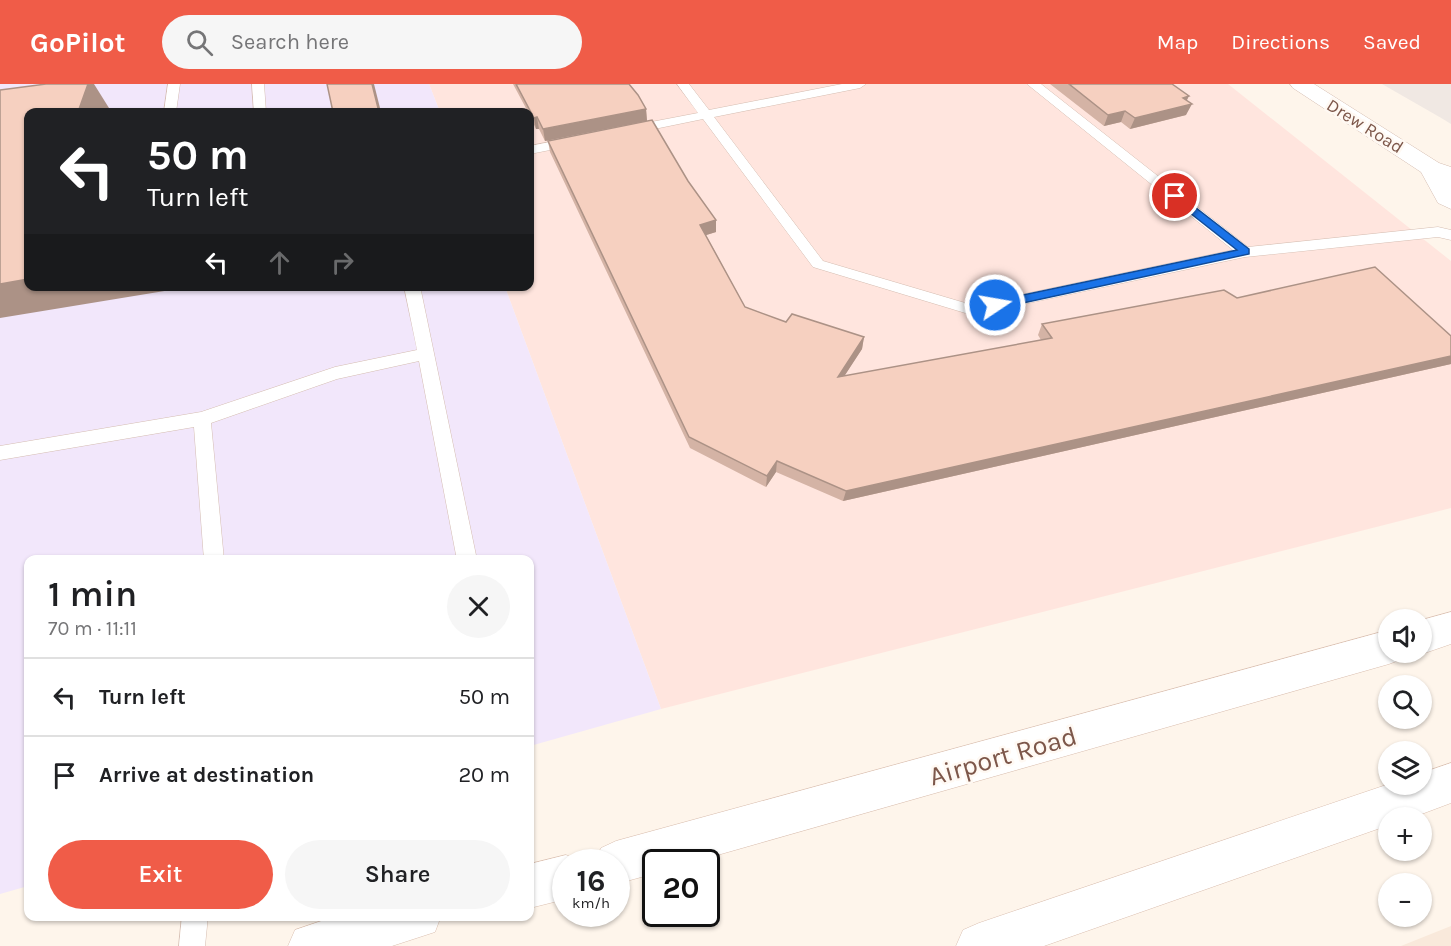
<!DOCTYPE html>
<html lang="en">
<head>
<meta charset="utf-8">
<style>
	:root { --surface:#fff; --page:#f6f6f6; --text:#202124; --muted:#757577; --line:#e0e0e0; --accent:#f05c48 }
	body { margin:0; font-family:Karla,sans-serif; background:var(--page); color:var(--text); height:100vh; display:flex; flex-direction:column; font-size:22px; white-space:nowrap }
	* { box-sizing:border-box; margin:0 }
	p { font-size:20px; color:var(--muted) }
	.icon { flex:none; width:33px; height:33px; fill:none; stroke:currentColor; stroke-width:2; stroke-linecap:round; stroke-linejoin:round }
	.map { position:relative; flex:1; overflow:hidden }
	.sheet { position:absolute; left:24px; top:471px; width:510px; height:366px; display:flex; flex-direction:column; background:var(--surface); border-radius:12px; box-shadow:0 2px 4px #0004 }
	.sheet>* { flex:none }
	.banner { position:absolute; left:24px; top:24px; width:510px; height:183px; border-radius:12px; box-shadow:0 2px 4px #0004; background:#202124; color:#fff; overflow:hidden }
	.fabs { position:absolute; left:1378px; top:525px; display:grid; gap:12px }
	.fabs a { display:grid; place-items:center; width:54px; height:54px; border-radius:50%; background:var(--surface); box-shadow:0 2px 4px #0004; font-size:30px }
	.speed { position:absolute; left:552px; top:765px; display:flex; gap:12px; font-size:30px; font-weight:700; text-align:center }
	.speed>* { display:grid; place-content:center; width:78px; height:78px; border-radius:50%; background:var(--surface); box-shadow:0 2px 4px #0004; line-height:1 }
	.speed small { font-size:15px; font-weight:400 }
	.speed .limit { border:3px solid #111; border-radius:9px; background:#fff; color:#111 }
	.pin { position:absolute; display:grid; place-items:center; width:51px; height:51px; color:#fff; margin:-26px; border:3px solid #fff; border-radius:50%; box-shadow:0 2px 6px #0007 }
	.me { position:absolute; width:66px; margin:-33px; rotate:78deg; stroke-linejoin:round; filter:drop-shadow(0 0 4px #0008) }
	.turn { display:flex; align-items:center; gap:21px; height:126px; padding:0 24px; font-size:27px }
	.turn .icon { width:78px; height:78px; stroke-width:2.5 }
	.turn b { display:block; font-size:42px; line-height:51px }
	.lanes { display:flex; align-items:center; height:57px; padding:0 24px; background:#0003; justify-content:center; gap:30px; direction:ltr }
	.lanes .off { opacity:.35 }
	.round { display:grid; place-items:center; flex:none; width:63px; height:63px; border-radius:32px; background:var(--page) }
	.overview { display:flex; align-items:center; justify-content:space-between; height:102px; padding:0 24px }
	h1 { font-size:36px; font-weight:600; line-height:45px }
	.button { display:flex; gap:12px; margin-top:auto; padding:12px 24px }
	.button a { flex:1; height:69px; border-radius:36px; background:var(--accent); color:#fff; font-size:24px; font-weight:600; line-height:69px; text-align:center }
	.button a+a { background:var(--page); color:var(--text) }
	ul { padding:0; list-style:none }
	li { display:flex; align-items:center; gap:18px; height:78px; padding:0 24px; border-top:2px solid var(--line) }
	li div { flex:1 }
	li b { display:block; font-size:22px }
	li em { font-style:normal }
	header { display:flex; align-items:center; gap:36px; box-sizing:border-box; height:84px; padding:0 30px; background:var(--accent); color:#fff }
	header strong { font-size:28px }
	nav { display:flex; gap:33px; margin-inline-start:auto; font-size:21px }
	.search { width:420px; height:54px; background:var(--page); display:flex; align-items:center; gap:15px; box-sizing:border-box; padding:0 21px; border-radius:33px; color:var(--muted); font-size:22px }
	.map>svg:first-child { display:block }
	.residential { fill:#f9e9db }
	.commercial { fill:#ffe5de }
	.industrial { fill:#f0e8e3 }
	.education { fill:#f2e7fb }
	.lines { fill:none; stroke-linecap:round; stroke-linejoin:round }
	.lane-casing { stroke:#d5bdb1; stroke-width:1 }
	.street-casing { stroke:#d5bdb1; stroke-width:1 }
	.secondary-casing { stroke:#dabfb0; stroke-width:1 }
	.lane { fill:#fff; fill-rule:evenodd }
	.street { fill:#fff; fill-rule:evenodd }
	.secondary { fill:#fff; fill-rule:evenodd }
	.wall { fill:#d4b3a5 }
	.shaded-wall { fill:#ac9286 }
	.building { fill:#f6d0c0; stroke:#ac9286; stroke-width:1.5 }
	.route { fill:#1a73e8; stroke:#114b97; stroke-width:1.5 }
	.labels { text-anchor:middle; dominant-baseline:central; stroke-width:5; stroke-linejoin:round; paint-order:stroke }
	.far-street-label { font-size:18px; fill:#7d574a; stroke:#fff9f3 }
	.near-street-label { font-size:27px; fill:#7d574a; stroke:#fff9f3 }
</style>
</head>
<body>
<header>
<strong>GoPilot</strong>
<div class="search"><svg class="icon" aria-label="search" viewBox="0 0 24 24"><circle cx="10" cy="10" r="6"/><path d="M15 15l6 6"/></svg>Search here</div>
<nav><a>Map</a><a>Directions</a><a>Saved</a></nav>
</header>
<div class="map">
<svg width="1451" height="862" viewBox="0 0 1451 862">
	<rect width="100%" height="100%" fill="#fef5eb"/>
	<path class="residential" d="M1451 842V862H1401Z"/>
	<path class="commercial" d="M429 0H1228L1451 177V424L661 625 505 203 530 202V28H440Z"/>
	<path class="industrial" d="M1382 0H1451V40L1443 35Z"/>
	<path class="education" d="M0 0H429L440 28H28V202L505 203 661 625 530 662V476H28V802L0 810Z"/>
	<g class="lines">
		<defs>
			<path id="lane" d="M168 0H180L176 28H164Z
				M252 0H264L266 28H254Z
				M677 0H689L709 26 842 0H866L860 4 714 33 823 177 972 221 1233 166 1027 0H1041L1248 163 1438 143 1451 146V156L1438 153 1245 173 972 231 813 183 703 35 630 50 625 49 624 46 625 43 698 29Z
				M575 53 582 57 580 60 530 70V62Z
				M404 202H420L477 476H457L419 277 337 295 211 339 224 476H204L194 343 0 376V362L201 328 335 283 417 266Z
				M182 832H208L205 862H179Z"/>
			<path id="street" d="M1290 0H1314L1439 79 1451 83V125L1438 119 1421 88 1293 4Z"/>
			<path id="secondary" d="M1451 528V560L1422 570 1419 568H1422V536Z
				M1389 546V568H1405L1402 575 1389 580 693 778H656V789L616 800V778H595L601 764 616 757Z
				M1451 679V719L1411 734H1389V741L1044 862H956L963 846 979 839 1389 700H1422V689Z
				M566 771 582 778H566V815L530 824V780Z
				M336 832H441L435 848 392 862H288L295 846Z"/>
		</defs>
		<use href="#lane" class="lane-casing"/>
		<use href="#street" class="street-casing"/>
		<use href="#secondary" class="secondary-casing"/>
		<use href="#lane" class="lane"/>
		<use href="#street" class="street"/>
		<use href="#secondary" class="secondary"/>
	</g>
	<path class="wall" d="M513 0H629L646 25 647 37 545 57 539 45H536L530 32V28H528Z
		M1050 0H1172L1187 16 1186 31 1130 45 1121 38 1104 42Z
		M548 57 688 97 716 136V148L706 151 745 223 786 238 864 253 862 265 844 292 1041 256 1038 251 1042 240 1237 214 1451 252V280L843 417 776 388 766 403 690 364 550 68Z"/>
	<path class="shaded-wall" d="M88 0H94L109 24 108 28H78Z
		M372 0H374L381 28H379Z
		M1189 12 1184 22 1192 20 1186 31 1130 45 1135 34 1183 14Z
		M646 25 647 37 545 57 543 45Z
		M1125 27 1121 38 1104 42 1108 31Z
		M537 33 539 45H536L534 34Z
		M716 136V148L700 153V141Z
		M28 195V202H195L0 234V200Z
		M864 253 862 265 836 305 838 293Z
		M1451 272V280L843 417 846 407Z
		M777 377 776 388 766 403 767 392Z"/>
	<path class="building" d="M46 0H88L78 28H28V195L0 200V6Z
		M327 0H372L379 28H333Z
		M516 0H629L638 11 646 25 543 45 537 33 534 34Z
		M1069 0H1172L1189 12 1183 14 1192 20 1135 34 1125 27 1108 31Z
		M652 36 688 97 716 136 700 141 745 223 786 238 792 230 864 253 838 293 1052 254 1042 240 1224 206 1237 214 1375 183 1451 252V272L846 407 777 377 767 392 689 353 548 57Z"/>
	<path class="route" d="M1171 110H1178L1249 165V170L995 225 991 223V218L995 217 1237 166 1171 114Z"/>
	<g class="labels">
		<g class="far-street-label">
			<text transform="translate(1365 42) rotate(32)">Drew Road</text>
		</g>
		<g class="near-street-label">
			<text transform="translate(1003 672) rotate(-16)">Airport Road</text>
		</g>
	</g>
</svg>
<div class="fabs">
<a><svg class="icon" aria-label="sound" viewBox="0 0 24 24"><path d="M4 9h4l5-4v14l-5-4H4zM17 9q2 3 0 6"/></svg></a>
<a><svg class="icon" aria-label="search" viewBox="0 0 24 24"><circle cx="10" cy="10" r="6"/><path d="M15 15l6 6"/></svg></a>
<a><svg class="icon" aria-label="layers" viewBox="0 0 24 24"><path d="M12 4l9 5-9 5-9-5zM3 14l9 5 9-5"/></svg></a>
<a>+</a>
<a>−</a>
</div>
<div class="speed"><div>16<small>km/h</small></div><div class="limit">20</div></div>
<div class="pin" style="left:1175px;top:112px;background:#d93025"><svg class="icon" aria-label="arrive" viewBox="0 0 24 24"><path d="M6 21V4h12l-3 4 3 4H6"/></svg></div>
<svg class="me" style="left:995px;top:221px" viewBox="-20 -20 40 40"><circle r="17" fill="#1a73e8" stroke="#fff" stroke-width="3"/><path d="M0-11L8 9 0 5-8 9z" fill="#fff"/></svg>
<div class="banner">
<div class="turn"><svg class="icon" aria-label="left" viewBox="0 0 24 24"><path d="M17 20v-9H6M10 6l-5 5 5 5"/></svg><div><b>50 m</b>Turn left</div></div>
<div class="lanes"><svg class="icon" aria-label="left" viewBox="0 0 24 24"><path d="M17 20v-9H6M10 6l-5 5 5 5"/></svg><svg class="icon off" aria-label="ahead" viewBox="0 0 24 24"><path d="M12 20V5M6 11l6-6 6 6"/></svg><svg class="icon off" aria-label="right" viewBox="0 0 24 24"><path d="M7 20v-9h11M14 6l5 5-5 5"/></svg></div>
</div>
<section class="sheet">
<div class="overview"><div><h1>1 min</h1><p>70 m · 11:11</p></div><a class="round"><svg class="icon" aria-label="close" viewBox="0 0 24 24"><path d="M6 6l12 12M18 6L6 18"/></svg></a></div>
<ul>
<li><svg class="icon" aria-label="left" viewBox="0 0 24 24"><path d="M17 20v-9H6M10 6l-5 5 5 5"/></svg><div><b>Turn left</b></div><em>50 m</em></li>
<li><svg class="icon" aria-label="arrive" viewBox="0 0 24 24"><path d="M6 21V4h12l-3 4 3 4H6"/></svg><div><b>Arrive at destination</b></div><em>20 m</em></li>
</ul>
<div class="button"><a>Exit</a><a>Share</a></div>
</section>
</div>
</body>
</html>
